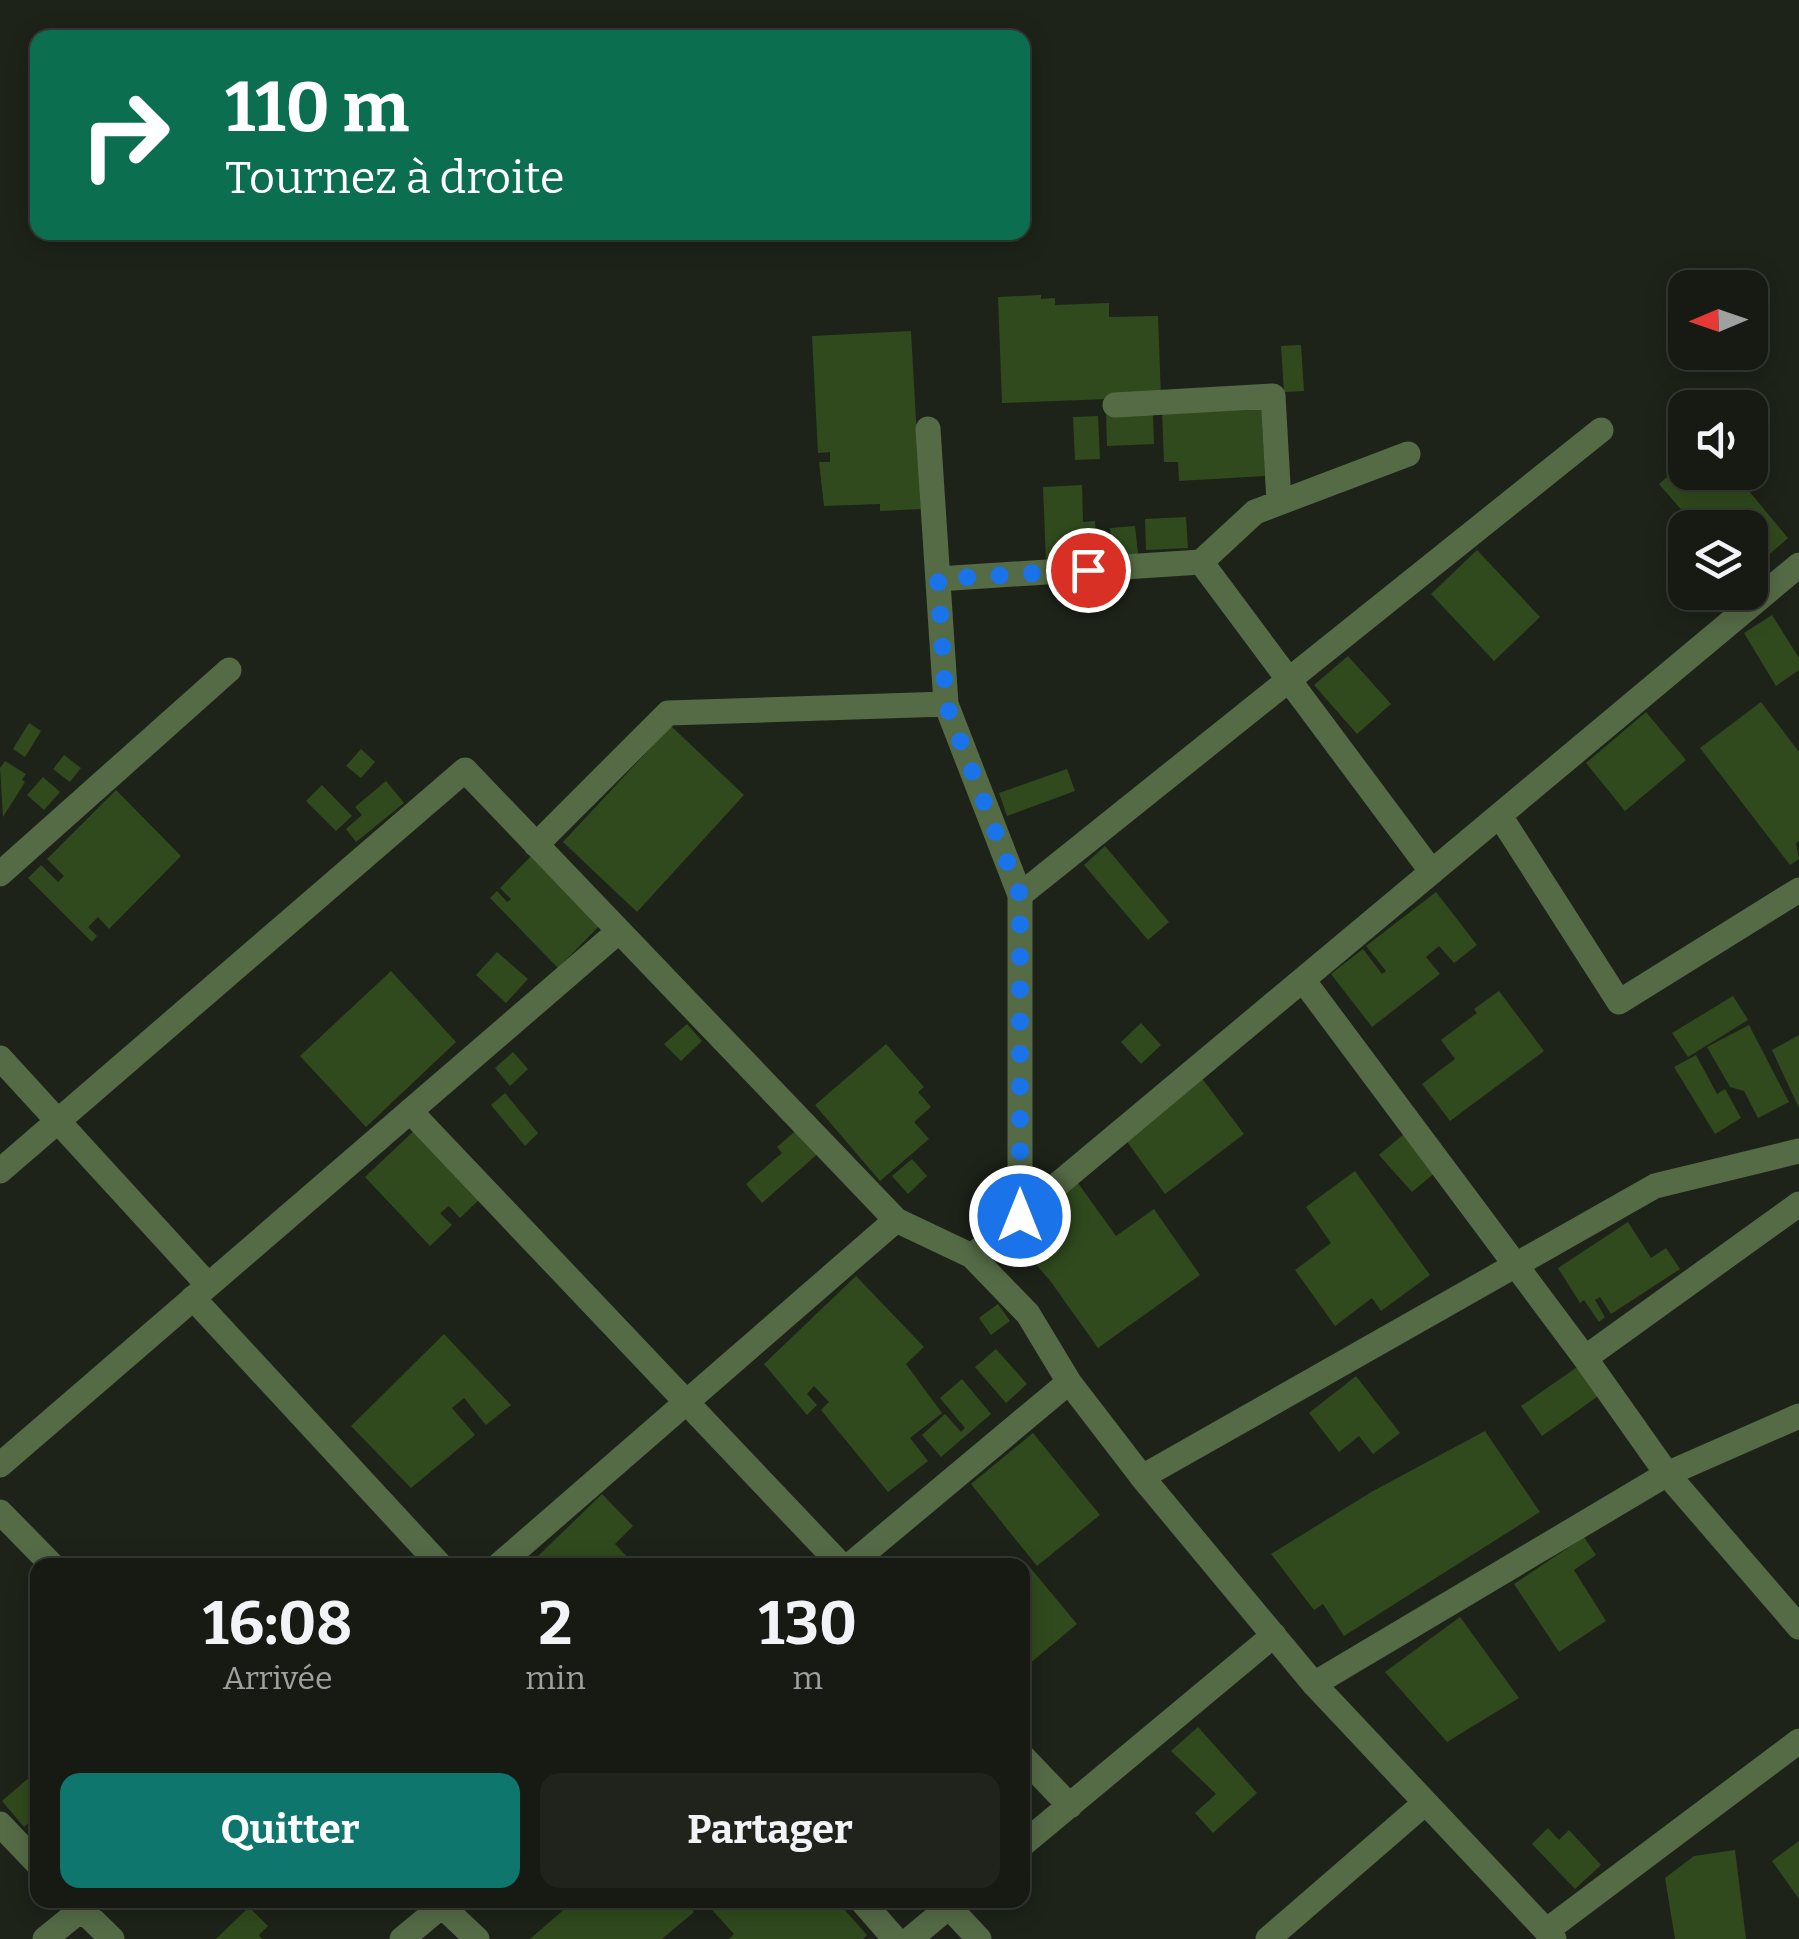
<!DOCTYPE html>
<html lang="fr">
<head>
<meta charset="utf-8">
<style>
	:root { --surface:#161a13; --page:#1f231c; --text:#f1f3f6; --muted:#9ea1a0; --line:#353833; --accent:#0f766e }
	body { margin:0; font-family:Bitter,serif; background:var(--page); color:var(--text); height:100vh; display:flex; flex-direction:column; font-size:38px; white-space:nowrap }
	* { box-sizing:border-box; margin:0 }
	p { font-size:32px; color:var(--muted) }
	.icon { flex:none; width:55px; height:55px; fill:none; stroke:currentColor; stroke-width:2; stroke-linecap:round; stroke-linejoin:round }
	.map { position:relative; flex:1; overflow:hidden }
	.details { position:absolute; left:30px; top:1558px; width:1000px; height:350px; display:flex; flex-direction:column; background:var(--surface); border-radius:20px; box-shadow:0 5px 25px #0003,0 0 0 2px var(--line) }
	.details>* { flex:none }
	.hud { position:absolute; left:30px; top:30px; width:1000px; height:210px; border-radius:20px; box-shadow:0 5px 25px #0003,0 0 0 2px var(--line); background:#0b6e4f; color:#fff; overflow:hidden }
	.needle { width:65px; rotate:268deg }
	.tools { position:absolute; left:1668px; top:270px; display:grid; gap:20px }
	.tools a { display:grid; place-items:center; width:100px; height:100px; border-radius:20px; background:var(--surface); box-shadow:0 5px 25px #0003,0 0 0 2px var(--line); font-size:50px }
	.pin { position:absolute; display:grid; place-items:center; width:85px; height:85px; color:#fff; margin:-42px; border:5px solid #fff; border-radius:50%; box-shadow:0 2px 10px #0007 }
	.me { position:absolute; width:110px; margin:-55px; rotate:0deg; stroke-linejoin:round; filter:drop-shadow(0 0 8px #0008) }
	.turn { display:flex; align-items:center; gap:35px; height:210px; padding:0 30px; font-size:45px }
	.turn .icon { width:130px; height:130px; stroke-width:2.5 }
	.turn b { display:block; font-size:70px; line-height:85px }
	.eta { display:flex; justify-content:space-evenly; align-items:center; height:170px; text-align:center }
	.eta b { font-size:60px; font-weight:700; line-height:70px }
	.button { display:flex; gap:20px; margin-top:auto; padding:20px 30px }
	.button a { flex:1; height:115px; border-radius:20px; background:var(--accent); color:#fff; font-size:40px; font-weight:700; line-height:115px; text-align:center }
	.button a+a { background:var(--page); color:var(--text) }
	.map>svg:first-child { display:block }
	.building { fill:#304a1d }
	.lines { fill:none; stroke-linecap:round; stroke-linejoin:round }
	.street { stroke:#556b46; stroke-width:25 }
	.route { stroke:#1a73e8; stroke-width:18; stroke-dasharray:0 32.4 }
</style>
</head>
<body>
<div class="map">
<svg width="1799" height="1939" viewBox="0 0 1799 1939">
	<rect width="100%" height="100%" fill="#1d2319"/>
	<path class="building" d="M1041 295V299L1055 298V305L1109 303V317L1158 316 1161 397 1002 403 998 297Z
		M911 331 921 509 880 511V504L824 506 819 462H830V452L818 453 812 336Z
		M1301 345 1304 391 1284 392 1281 346Z
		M1261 404 1265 476 1179 481 1178 462H1164L1162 410Z
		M1153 413 1154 444 1107 446 1106 414Z
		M1098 416 1100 459 1075 460 1073 417Z
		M1685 462V472H1733L1788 538 1750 571V528H1697L1659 484Z
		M1082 485 1083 522 1095 521 1097 559 1046 561 1043 487Z
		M1186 517 1188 548 1146 550 1145 519Z
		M1135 526 1138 554 1113 556 1110 528Z
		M1477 550 1540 617 1494 661 1431 594Z
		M1772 615 1799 658V670L1776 686 1744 633Z
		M1348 656 1391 704 1357 734 1314 685Z
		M1761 702 1799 752V841L1796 843 1799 859 1790 865 1700 748Z
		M1646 712 1686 760 1625 811 1586 763Z
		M29 723 41 731 25 757 13 749Z
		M671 726 744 795 637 912 563 842Z
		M361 749 375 762 361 778 346 766Z
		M64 755 81 768 70 782 53 769Z
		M5 761 26 774 22 780 25 782 3 817 0 768Z
		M1067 769 1075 791 1007 816 999 793Z
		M43 777 60 792 44 810 27 795Z
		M386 781 404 803 356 842 346 829 362 815 355 807Z
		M322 785 352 816 336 831 306 801Z
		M116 790 181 856 109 929 98 917 88 927 97 936 92 942 28 878 41 865 58 882 64 876 47 859Z
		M1105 846 1169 922 1148 940 1084 865Z
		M535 852 604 921 558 968 490 898 497 891 507 902 511 899 500 888Z
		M1436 892 1477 945 1454 963 1439 946 1426 957 1440 974 1372 1027 1331 974 1363 949 1382 974 1386 971 1366 946Z
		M497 952 528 979 506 1003 476 975Z
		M391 971 456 1042 366 1127 300 1056Z
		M1499 991 1544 1051 1450 1121 1422 1084 1455 1059 1441 1040 1477 1013 1474 1009Z
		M1733 996 1748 1020 1688 1057 1672 1033Z
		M1141 1023 1161 1045 1141 1064 1121 1042Z
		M687 1024 702 1041 681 1061 664 1044Z
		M1749 1025 1789 1102 1758 1118 1744 1091 1730 1087 1707 1047Z
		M1799 1035V1108L1772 1050Z
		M886 1044 924 1087 918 1092 931 1107 914 1122 929 1139 880 1181 815 1105Z
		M513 1052 528 1069 510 1086 495 1068Z
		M1696 1055 1717 1094 1725 1089 1741 1118 1715 1134 1674 1067Z
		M1201 1077 1244 1134 1165 1194 1123 1136Z
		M505 1093 538 1133 525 1146 491 1105Z
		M801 1126 822 1150 762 1203 746 1184 782 1153 777 1147Z
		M417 1128 482 1197 460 1218 449 1206 440 1213 452 1225 430 1246 365 1177Z
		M1405 1133 1438 1170 1412 1192 1379 1155Z
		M912 1159 927 1176 908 1194 892 1176Z
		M1355 1171 1430 1275 1381 1311 1372 1298 1335 1326 1295 1270 1331 1243 1306 1207Z
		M1078 1183 1116 1236 1154 1209 1200 1275 1098 1348 1051 1282 1013 1237Z
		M1628 1222 1651 1258 1666 1248 1680 1269 1611 1314 1600 1297 1595 1300 1605 1317 1599 1322 1584 1300 1580 1303 1558 1268Z
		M856 1276 924 1347 906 1364 942 1413 910 1438 928 1461 888 1492 821 1410 829 1402 814 1386 807 1394 817 1405 807 1415 764 1364Z
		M998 1304 1010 1321 991 1335 979 1318Z
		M444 1334 511 1405 486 1425 464 1398 452 1408 475 1435 411 1488 351 1426Z
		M996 1349 1027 1384 1006 1403 975 1367Z
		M1583 1363 1604 1392 1542 1436 1521 1406Z
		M1356 1376 1400 1433 1373 1454 1359 1436 1339 1452 1309 1413Z
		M962 1379 991 1414 941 1457 922 1435 945 1414 961 1432 965 1428 940 1398Z
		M1485 1431 1540 1512 1344 1636 1323 1604 1314 1610 1271 1554 1373 1491Z
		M1033 1433 1100 1515 1037 1566 971 1484Z
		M602 1494 633 1526 615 1544 635 1565H543L536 1558Z
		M1584 1537 1596 1555 1574 1570 1606 1621 1559 1652 1514 1584Z
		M1028 1565 1077 1624 1022 1670V1570Z
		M1460 1617 1519 1698 1447 1742 1385 1672Z
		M1198 1727 1257 1793 1213 1833 1195 1813 1216 1794 1171 1751Z
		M38 1770V1815L24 1827 2 1801Z
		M1548 1828 1559 1840 1569 1830 1601 1865 1575 1889 1532 1844Z
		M1799 1841V1899L1772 1861Z
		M1735 1850 1746 1939H1675L1665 1878 1694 1856Z
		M575 1900H684L694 1912 662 1939H530Z
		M703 1900H836L867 1935 863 1939H729L734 1934Z
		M249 1907 268 1926 259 1935 262 1939H216Z"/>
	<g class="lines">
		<path class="street" d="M1115 405 1273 396 1279 502
			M928 429 946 704 1020 895V1216
			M1201 562 1432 872
			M938 579 1201 562 1255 512 1408 454
			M1500 816 1619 1002 1799 890
			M536 845 668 713 946 704
			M0 874 229 670
			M1020 895 1601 430
			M1303 980 1585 1358 1667 1474 1799 1627
			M0 1058 208 1285
			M410 1111 841 1565
			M0 1171 465 770 896 1220 972 1256 1028 1314 1069 1382 1142 1477 1314 1684 1554 1939
			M972 1256 1799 565
			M193 1298 440 1565
			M1585 1358 1799 1204
			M0 1465 619 931
			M1142 1477 1655 1186 1799 1151
			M0 1512 52 1565
			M499 1565 896 1220
			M850 1565 1069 1382
			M1314 1684 1667 1474 1799 1416
			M1022 1756 1070 1806
			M0 1824 38 1864
			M1022 1845 1274 1635
			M72 1900 112 1939
			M861 1900 895 1939
			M442 1906 477 1939
			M949 1907 979 1939
			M1546 1931 1799 1741
			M45 1939 93 1900
			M402 1939 449 1900
			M910 1939 957 1900
			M1268 1939 1425 1803"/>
	</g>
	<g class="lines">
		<path class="route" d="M1020 1216V895L946 704 938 579 1088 570"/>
	</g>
</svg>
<div class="tools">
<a><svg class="needle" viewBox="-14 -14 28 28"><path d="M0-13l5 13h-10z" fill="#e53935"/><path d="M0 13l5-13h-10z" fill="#9ea1a0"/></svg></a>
<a><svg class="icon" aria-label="sound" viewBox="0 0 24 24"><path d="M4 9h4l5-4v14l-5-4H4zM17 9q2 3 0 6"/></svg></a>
<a><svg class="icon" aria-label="layers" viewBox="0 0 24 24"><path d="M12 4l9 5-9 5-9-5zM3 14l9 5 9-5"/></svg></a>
</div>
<div class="pin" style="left:1088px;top:570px;background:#d93025"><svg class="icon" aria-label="arrive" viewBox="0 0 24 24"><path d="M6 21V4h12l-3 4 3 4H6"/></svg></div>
<svg class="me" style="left:1020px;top:1216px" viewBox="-20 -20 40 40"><circle r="17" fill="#1a73e8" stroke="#fff" stroke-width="3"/><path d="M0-11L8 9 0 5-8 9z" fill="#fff"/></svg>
<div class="hud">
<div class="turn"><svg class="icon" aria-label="right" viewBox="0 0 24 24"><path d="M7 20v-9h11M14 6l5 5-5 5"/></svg><div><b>110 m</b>Tournez à droite</div></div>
</div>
<section class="details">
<div class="eta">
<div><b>16:08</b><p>Arrivée</p></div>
<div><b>2</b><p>min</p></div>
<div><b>130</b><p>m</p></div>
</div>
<div class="button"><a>Quitter</a><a>Partager</a></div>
</section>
</div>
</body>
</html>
